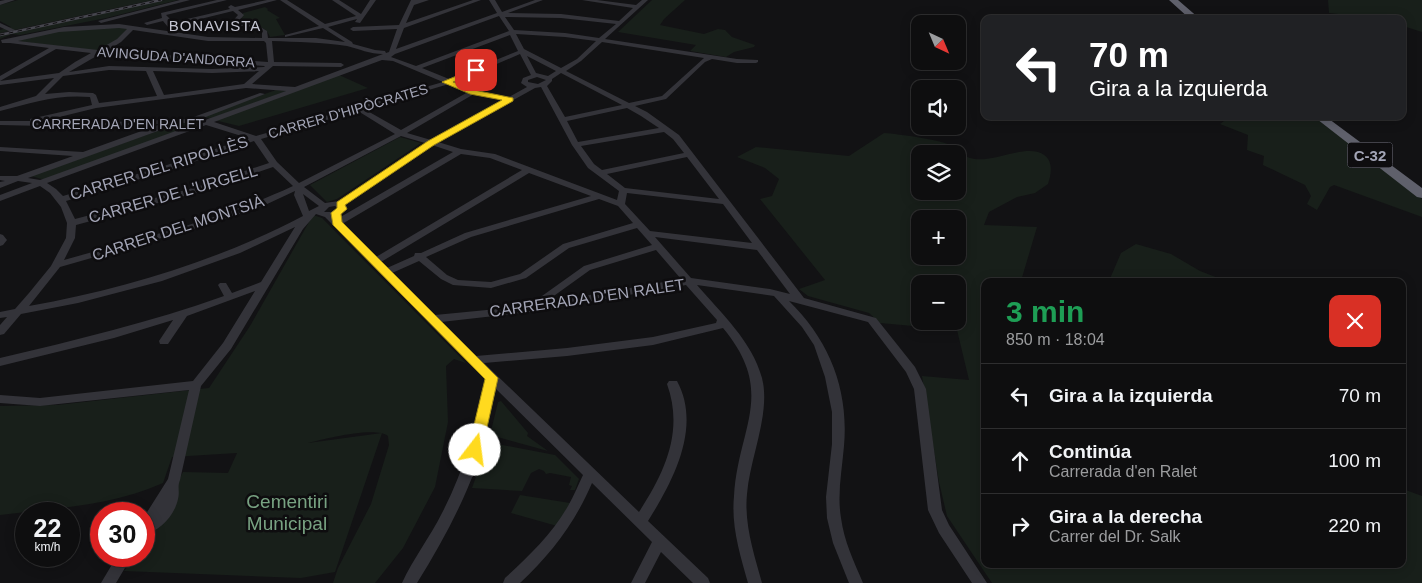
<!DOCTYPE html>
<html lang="es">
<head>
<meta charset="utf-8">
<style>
	:root { --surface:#0e0e0f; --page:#171718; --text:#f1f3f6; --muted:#9b9c9e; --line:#2e2e2f }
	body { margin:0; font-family:Helvetica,sans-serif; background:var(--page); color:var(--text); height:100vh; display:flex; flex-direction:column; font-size:19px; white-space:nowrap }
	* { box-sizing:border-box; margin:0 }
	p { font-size:16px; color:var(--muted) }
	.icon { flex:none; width:28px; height:28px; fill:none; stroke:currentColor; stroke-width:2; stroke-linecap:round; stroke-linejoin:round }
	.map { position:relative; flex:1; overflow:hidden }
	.panel { position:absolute; left:981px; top:278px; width:425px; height:290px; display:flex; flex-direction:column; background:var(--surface); border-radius:10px; box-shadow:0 2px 12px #0003,0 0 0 1px var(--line) }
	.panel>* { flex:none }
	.guide { position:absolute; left:981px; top:15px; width:425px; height:105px; border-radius:10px; box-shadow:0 2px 12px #0003,0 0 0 1px var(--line); background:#202124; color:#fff; overflow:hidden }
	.needle { width:32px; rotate:136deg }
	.fabs { position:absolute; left:911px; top:15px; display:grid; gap:10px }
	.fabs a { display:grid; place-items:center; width:55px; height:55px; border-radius:10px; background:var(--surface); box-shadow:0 2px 12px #0003,0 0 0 1px var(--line); font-size:25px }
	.speed { position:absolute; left:15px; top:502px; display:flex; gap:10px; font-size:25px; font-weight:700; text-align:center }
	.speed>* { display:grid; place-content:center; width:65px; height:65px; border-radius:50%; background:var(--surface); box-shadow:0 2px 12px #0003,0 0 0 1px var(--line); line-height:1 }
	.speed small { font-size:12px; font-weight:400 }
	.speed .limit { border:8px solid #d22; background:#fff; color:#111 }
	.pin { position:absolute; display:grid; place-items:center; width:42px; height:42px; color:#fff; margin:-21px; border-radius:10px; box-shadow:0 2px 8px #0006 }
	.me { position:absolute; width:55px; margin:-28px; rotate:15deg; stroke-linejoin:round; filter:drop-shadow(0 0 4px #0008) }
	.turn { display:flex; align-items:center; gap:18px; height:105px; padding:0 25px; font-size:22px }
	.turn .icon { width:65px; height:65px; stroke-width:2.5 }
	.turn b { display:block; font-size:35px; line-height:42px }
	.round { display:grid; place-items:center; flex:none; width:52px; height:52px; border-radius:10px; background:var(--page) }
	.head { display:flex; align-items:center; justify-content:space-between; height:85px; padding:0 25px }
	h1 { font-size:30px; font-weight:600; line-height:38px; color:#1e9e55 }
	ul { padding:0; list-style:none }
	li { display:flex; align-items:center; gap:15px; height:65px; padding:0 25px; border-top:1px solid var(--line) }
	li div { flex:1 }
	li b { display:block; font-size:19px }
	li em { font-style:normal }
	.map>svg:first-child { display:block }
	.built { fill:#1f1e21 }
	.green { fill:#181f1a; fill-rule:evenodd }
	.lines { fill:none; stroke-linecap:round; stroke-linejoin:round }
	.minor { fill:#333339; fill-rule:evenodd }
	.highway { fill:#5f606b; fill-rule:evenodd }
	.rail-casing { stroke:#46464e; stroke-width:2.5 }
	.rail { stroke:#0e0d0f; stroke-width:1; stroke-dasharray:4.5; stroke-linecap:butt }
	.route { fill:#ffda1f; stroke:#a68e14 }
	.labels { text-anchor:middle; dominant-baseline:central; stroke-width:5; stroke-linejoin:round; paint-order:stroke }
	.far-street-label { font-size:14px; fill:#a3a5b6; stroke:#0e0d0f }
	.far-neighbourhood-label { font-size:15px; letter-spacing:1px; fill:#c4c5d1; stroke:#0e0d0f }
	.shield { fill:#0e0d0f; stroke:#767784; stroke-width:1 }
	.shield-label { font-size:15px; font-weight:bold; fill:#a3a5b6 }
	.street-label { font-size:16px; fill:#a3a5b6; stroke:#0e0d0f }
	.near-park-label { font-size:19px; fill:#78a282; stroke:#0e0d0f }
</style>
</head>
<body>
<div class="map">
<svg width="1422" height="583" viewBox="0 0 1422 583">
	<rect width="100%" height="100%" fill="#121214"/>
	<path class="built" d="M153 0H165L0 36V33Z"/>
	<path class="green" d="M18 0H153L0 33V30L11 27 0 21V5Z
		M165 0H178L106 18 20 35 12 34 0 39V36Z
		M652 0H685L664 19 660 25 704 34 718 29 725 30 732 37 755 45 754 47 734 52 726 57 690 51 696 45 618 32Z
		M1328 0H1422V32L1403 26 1402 19H1384L1329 13Z
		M265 7 268 9 267 10 280 18 276 19 285 35 270 37C265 23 249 26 238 22L243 16V13Z
		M123 26 130 29 102 51 16 41 63 30Z
		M339 75 368 88 239 126 214 120Z
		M276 90 287 91 212 118 199 117Z
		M1231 116H1313L1422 199V217L1334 185 1330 187 1317 210 1307 204 1311 196 1305 185 1263 165 1264 156 1247 150 1248 135 1220 124Z
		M180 123 196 124 45 180 31 176Z
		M884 133C898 134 944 140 955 147 960 151 962 156 970 158 990 164 1017 147 1038 152 1054 157 1052 172 1048 184L1035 193 1017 197 989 212 984 225 1037 227 1021 281H985V564H1402L1403 489 1422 496V583H992L947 516 939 482 922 376 969 380 957 330 880 323 869 313 808 296 799 289 825 280 760 199 772 196 779 179 765 168 737 157 756 147 849 156ZM920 154H958V191H920ZM920 219H958V256H920ZM920 284H958V321H920Z
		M400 137 421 143 337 199 327 202 310 185Z
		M313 215 322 218 466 363 454 359 446 366 448 422 435 487 403 548 375 583H333L338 568 371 504 389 445 388 436C375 426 324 439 308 443L382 433 335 572 301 578 124 571 136 556H144V547L183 472 228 473 237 453 172 457 163 483C112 506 55 508 0 515V406L57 405 209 388 250 326Z
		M1136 244 1171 254 1200 271 1226 281H1109L1121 253Z
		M501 401 528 433 527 436 548 451 490 435 498 402Z
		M497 444 555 455 579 479 575 490H570L572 486 569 485 571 477 550 473 546 474 544 471 539 469 531 473 522 491 472 488 486 449Z
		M520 495 570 503 557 526 511 513Z"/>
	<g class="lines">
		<path class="minor" d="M5 0H15L0 5V1Z
			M180 0H190L101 23 98 21Z
			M217 0H227L166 15 170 19V23L230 9 228 7 231 5 235 7 267 0H277L238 10 244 15 238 22 259 26 267 31 268 38H316L345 42 323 28 285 37V35L319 26 280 0H287L325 24 356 16 332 0H339L361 14 370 0H376L360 23 355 22 357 19 328 27 352 42 353 44 375 50 385 51 386 53 389 52 397 29 353 31 350 29 353 27 399 25 411 0H429L414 5 406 23 473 0H481L404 28 396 49 497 13 489 0H495L502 12 535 0H543L508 13 561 14 619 21 633 8 582 0H597L636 5 642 0H648L605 39 737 59 758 60V62L756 63H737L712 59 705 62 666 99 635 106 647 112 679 135 804 298 876 318 915 367 926 389 942 510 949 525 987 583H972L939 533 928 510 914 389 906 372 868 322 789 301C829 340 849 389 844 446 842 470 837 494 841 518 844 541 854 562 863 583H849L833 543 827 518 826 497 832 444V412L825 377 814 345 802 327 774 296 697 285C721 313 752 341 762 378 771 413 750 457 747 494 744 524 754 554 762 583H748C740 555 731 526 734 496 738 427 777 393 723 328L653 345 567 356 484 363 639 512C665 472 684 431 667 384L669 381H677C702 427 673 481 648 521L708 578 710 583H693L661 552 645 583H631L652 542 592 483C575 523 551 554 520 583H503L505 578C528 557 552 534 568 506 574 496 578 485 583 475L496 389C490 415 484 441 476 467 461 508 440 546 417 583H402C413 559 430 537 442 513 464 471 476 426 486 379L325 217 316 214 303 229 231 349 201 386 180 480C177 487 180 491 178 499 174 517 160 530 144 535V517L168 479 189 390 40 406 0 403V395L40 398 193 381 223 343 255 291 187 316 168 344H160L159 341 173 320 114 338 0 366V358C76 340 151 322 224 296L218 285 220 283H226L232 293 261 282 295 227 240 253 162 281 78 303 21 314 4 334 0 335V325L7 317 0 318V312L15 309 29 293 51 266 66 238 67 223 61 207 50 193 40 186 0 201V195L32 183 18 181 0 188V182L5 181 0 180V176H17L73 156 0 151V147L83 152 161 124 88 127 0 125V121H30V119L92 105 90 97C58 94 30 103 0 111V107L36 96 54 78 0 85V76L49 48 10 43H2L1 40 64 27 119 24 208 37 262 38V33L255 28 232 24 231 23 238 15 233 11 168 27 163 21 147 25 144 23 162 18 161 13ZM499 16 509 31 416 66 391 57 395 54ZM505 17 561 18 616 24 599 38 565 33 514 30ZM119 28 127 29 117 39 98 50 18 41 59 32ZM133 30 208 41H264L266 43 268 62 107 51 121 42ZM516 34 565 37 596 41 577 59 561 68 524 49ZM510 35 518 51 449 79 422 68ZM272 41C297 42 322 42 347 46 359 49 370 54 383 54L295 87 252 84 273 66 341 67 344 65 341 63 274 62ZM602 42 704 58 662 96 629 103 566 71 581 61ZM56 49 91 53 75 62 59 73 0 81ZM100 54 265 66 264 67 212 69 109 66 69 72ZM520 54 531 75 523 78 521 83 527 87 509 97 475 90 455 82ZM527 56 556 71 548 76 536 73ZM382 60 393 61 443 82 256 136 214 122ZM109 70 146 71 157 96 99 103 96 95 93 93 69 92 45 94 63 76ZM153 71 212 73 259 71 244 84 164 95ZM561 73 622 105 565 117 547 86 552 81V79ZM537 77 546 80 538 84 528 82V80ZM449 84 468 92 401 130 364 109ZM541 87 572 145 588 168 619 191 617 200 495 154 461 149 438 142 535 88ZM246 88 286 91 205 120H198L265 94 260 93 188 119 88 123 39 122 96 108ZM474 94 504 100 431 140 407 133ZM627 108 641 116 659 128 578 142 567 121ZM358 111 395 134 299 183 277 162 261 139ZM186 123 195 124 40 180 28 178 169 127V124ZM206 125 248 138 164 166 63 196 56 189 47 183ZM664 132 673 139 684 153 602 170 594 164 581 146ZM401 136 425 143 339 201 325 203 304 187ZM254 141 269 163 193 188 75 219 66 201 170 170ZM432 145 453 152 337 219 335 217 342 214 347 207 345 204ZM461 154 490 158 522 170 376 257 342 224ZM687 157 719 199 625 188 607 174ZM273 167 293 186C220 220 141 238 64 260L75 238 76 225 199 192ZM529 173 591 196 465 233 421 253H415L414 256 387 268 381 262ZM295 191 294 195 303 216C217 261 124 289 29 306L60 267 207 225 265 205ZM627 193 723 204 752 243 650 231 625 204ZM303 194 319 206 309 211ZM599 199 618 206 633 223 563 244 520 274 491 282 458 280 447 275 426 257 471 237ZM335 206 338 208 331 212H324L329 207ZM637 228 652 245 584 266 528 306 435 315 392 273 419 261 441 279 453 285 491 288 526 278 569 248ZM655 237 757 250 790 294 770 289 691 278ZM656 250 681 279 544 303 590 270ZM686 285 717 320 716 323 653 337 567 348 476 356 441 322 530 312Z
			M0 23 15 30 16 31 13 33 0 27Z
			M0 234 3 235 7 240 3 245 0 246Z
			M117 556H132L116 583H101Z"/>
		<path class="highway" d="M1169 0H1178L1200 19H1190Z
			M1313 116H1325L1422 188V198L1417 197Z"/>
		<defs>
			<path id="rail" d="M0 35 161 0"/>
		</defs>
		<use href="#rail" class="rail-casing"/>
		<use href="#rail" class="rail"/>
	</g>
	<path class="route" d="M476 68 480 70 479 71 453 82 474 90 513 98V101L434 145 345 205 347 209 341 214 342 222 498 378 482 450 480 454 475 456 470 454 468 450 485 379 333 225 331 213 337 208V202L428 141 502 100 470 94 442 82Z"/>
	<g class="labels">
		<g class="far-street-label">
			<text transform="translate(176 57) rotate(4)">AVINGUDA D'ANDORRA</text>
			<text transform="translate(348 111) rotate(-16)">CARRER D'HIPÒCRATES</text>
			<text x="118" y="124">CARRERADA D'EN RALET</text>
		</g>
		<g class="far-neighbourhood-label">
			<text x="215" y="25">BONAVISTA</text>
		</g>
		<rect class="shield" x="1347.5" y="142.5" width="45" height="25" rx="4"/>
		<g class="shield-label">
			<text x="1370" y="155">C-32</text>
		</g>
		<g class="street-label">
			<text transform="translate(159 168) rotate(-17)">CARRER DEL RIPOLLÈS</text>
			<text transform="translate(173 194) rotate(-16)">CARRER DE L'URGELL</text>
			<text transform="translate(178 228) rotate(-18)">CARRER DEL MONTSIÀ</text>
			<text transform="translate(587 298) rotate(-8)">CARRERADA D'EN RALET</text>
		</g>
		<g class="near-park-label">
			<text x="287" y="501">Cementiri<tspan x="287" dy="22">Municipal</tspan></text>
		</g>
	</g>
</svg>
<div class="fabs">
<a><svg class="needle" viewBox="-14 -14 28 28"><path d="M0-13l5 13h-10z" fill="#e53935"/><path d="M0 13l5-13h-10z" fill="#9b9c9e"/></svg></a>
<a><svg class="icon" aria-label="sound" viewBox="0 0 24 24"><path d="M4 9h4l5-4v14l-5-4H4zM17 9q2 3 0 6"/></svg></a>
<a><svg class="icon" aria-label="layers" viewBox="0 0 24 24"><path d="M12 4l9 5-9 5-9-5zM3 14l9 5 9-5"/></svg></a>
<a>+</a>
<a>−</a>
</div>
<div class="speed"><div>22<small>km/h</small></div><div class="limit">30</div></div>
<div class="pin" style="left:476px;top:70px;background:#d93025"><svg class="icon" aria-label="arrive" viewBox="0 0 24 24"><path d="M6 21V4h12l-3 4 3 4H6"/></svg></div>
<svg class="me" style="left:475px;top:450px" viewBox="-20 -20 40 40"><circle r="19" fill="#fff"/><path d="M0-13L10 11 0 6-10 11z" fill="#ffda1f"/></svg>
<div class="guide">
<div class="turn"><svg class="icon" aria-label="left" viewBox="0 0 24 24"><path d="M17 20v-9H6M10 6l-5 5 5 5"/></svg><div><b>70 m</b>Gira a la izquierda</div></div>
</div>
<section class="panel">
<div class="head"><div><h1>3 min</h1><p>850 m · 18:04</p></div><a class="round" style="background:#d93025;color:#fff"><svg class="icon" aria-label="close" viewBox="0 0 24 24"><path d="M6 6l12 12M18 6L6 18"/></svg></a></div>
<ul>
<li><svg class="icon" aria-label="left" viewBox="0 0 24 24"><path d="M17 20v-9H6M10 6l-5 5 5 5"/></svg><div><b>Gira a la izquierda</b></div><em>70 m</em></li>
<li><svg class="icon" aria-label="ahead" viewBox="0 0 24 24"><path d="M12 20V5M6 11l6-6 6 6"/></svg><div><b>Continúa</b><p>Carrerada d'en Ralet</p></div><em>100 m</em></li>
<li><svg class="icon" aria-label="right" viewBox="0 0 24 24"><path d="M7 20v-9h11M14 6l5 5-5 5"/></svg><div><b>Gira a la derecha</b><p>Carrer del Dr. Salk</p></div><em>220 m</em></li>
</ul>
</section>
</div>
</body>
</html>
